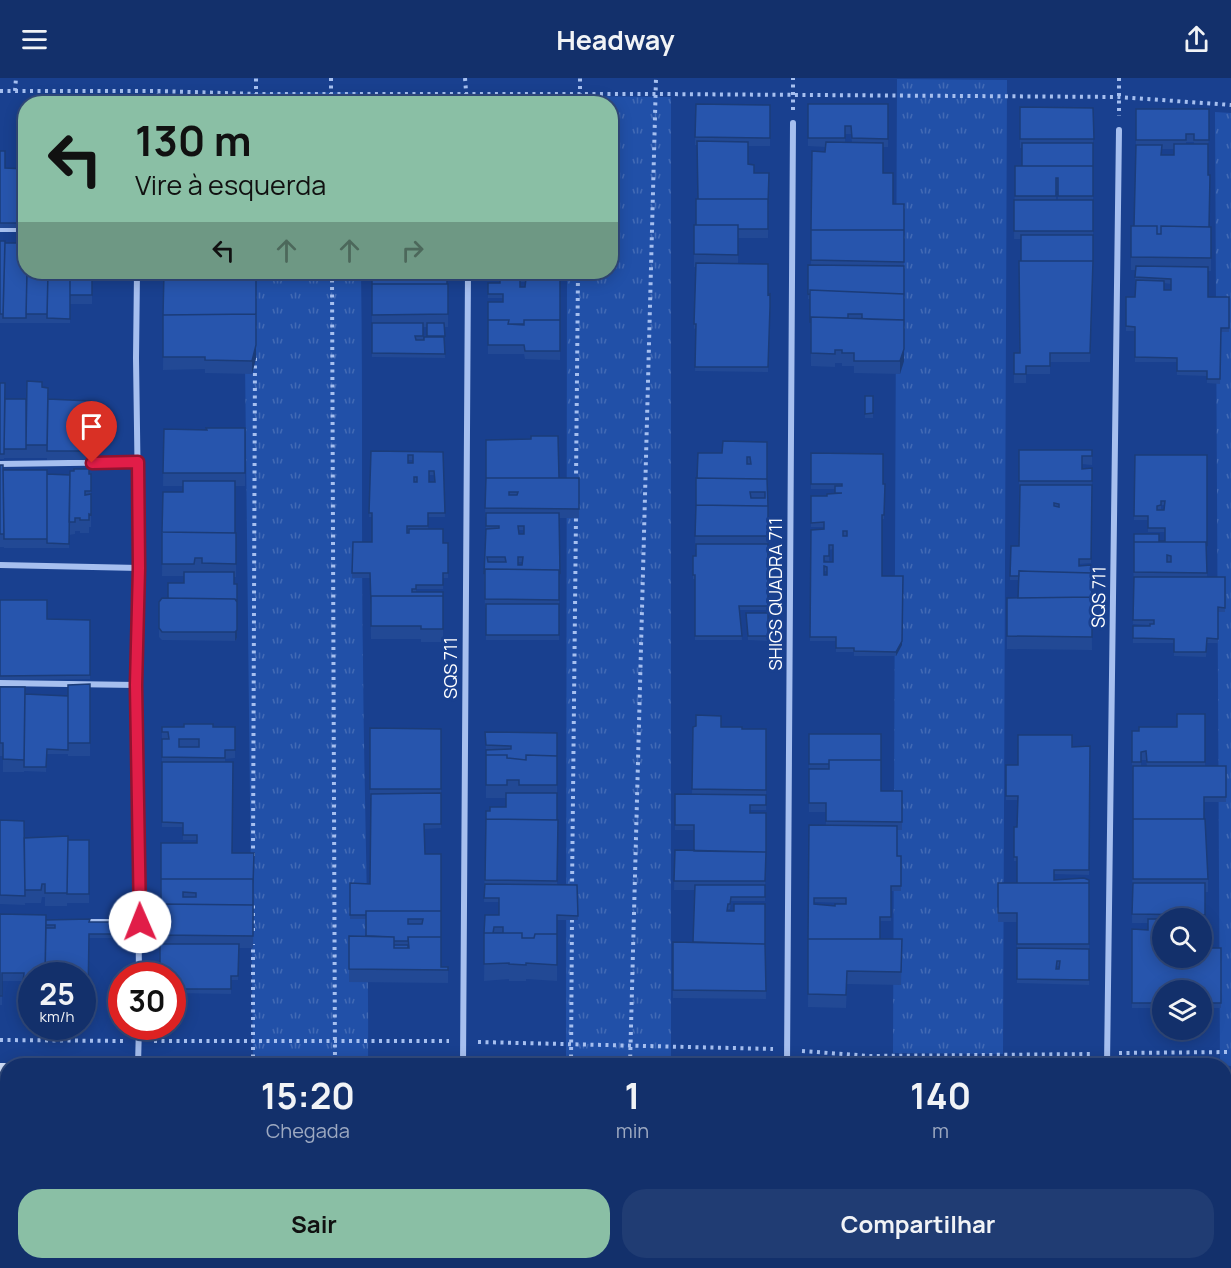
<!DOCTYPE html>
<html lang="pt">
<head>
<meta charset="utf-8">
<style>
	:root { --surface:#13306b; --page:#203c73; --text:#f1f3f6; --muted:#9da9c1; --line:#324b7e; --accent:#8abfa5 }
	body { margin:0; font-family:Manrope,sans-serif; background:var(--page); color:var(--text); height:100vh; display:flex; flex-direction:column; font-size:22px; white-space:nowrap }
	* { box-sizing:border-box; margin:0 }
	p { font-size:20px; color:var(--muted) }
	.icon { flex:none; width:33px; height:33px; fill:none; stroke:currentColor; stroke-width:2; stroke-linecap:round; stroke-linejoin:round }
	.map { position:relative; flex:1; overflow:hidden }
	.drawer { position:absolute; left:0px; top:980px; width:1232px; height:212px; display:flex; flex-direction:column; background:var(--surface); border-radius:24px 24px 0 0; box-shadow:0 3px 15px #0003,0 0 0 2px var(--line) }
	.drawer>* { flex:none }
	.guide { position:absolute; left:18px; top:18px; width:600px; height:183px; border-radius:24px; box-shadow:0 3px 15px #0003,0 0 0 2px var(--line); background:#8abfa5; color:#111; overflow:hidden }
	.fabs { position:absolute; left:1152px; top:830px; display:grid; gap:12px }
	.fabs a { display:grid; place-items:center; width:60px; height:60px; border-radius:50%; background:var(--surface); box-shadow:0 3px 15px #0003,0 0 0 2px var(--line); font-size:30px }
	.speed { position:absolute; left:18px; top:884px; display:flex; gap:12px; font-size:30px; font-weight:700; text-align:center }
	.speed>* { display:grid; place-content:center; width:78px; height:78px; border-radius:50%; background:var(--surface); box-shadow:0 3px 15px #0003,0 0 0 2px var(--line); line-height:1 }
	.speed small { font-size:15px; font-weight:400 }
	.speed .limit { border:9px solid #d22; background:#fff; color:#111 }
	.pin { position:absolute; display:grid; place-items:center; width:51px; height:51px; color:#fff; margin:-62px -26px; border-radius:50% 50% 50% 0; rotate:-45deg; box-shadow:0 0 6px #0007 }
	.pin .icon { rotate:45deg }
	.me { position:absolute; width:66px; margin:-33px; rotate:359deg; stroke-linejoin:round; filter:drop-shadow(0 0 4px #0008) }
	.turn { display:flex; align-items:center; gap:21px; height:126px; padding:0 18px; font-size:27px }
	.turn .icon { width:78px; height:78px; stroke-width:2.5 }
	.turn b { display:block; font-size:42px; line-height:51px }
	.lanes { display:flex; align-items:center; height:57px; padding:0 18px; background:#0003; justify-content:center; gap:30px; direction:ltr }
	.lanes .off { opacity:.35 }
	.eta { display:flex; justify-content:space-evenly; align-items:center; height:102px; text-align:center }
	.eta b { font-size:36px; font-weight:700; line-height:42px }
	.action { display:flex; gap:12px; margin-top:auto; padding:12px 18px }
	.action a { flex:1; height:69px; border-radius:24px; background:var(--accent); color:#111; font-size:24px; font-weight:700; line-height:69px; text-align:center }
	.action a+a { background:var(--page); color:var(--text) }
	header { display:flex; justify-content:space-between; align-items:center; height:78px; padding:0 18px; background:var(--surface); font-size:27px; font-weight:700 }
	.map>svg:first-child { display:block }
	.grass { fill:url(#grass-tufts) }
	.garden { fill:#2150a8 }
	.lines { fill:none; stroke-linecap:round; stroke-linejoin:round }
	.path { stroke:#a6bfef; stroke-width:4; stroke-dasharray:3 4.5; stroke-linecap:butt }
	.lane { stroke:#a6bfef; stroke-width:4.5 }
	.street { stroke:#a6bfef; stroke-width:6 }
	.secondary { stroke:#d3e0fa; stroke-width:12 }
	.wall { fill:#224995; fill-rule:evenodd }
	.shaded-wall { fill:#1b3c79 }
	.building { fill:#2755ad; stroke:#1b3c79; stroke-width:1.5; fill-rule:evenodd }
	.route-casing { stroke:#92132f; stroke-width:15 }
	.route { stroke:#e11d48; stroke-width:10 }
	.labels { text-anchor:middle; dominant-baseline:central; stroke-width:6; stroke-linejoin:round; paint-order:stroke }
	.street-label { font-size:18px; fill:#fff; stroke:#19408f }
</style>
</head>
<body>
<header><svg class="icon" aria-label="menu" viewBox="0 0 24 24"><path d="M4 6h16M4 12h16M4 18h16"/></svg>Headway<svg class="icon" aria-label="share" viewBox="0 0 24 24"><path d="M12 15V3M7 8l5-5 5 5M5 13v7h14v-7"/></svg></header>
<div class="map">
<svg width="1231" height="1190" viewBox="0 0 1231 1190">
	<defs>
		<pattern id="grass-tufts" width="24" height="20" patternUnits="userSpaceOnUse" patternTransform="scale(1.5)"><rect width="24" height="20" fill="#2150a8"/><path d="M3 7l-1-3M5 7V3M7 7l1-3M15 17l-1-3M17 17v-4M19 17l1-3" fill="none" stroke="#426ab5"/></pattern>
	</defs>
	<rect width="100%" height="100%" fill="#19408f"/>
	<path class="grass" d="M897 1 1007 2 1003 976 893 975Z
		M358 14V25H242V15Z
		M567 18 671 19V987H566L567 194H610V26L567 25Z
		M1215 34 1231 35V988L1220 987Z
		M244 194H361C363 324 361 454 363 584 364 718 369 851 368 985H253Z"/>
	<path class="garden" d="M1224 1026H1231V1190H987V1184H1224Z"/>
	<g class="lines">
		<path class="path" d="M331 0V26
			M465 0 467 26
			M1119 0V38
			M0 13H159L256 16H656L1119 19 1231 27
			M15 13 16 0
			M158 26 159 13
			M256 26V0
			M580 26V0
			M793 32V0
			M332 194 335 987
			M576 403 578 194
			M253 778 255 278
			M572 811 576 437
			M253 853V827
			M0 962 125 963
			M154 963H449
			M478 964 773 971
			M802 973 870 978 1094 976
			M1119 975 1231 974
			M253 987V866
			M571 987 572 839
			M630 987 656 0"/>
		<path class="lane" d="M22 1190 23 1184
			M699 1190V1184"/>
		<path class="street" d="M0 151H26
			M137 194 136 280 139 490 136 607 139 897
			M0 386 138 384
			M0 487 139 490
			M0 605 136 607
			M83 844H140
			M138 987 139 948
			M463 987 468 194
			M787 987 793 45
			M1107 987 1119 52
			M981 1184V1190"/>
		<path class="secondary" d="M0 991H8
			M1224 1001H1231
			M283 1190 285 1184
			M314 1190V1184"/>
	</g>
	<path class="wall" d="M696 26 770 27V68H748V86L754 95H769L768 160H738V186L768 217 770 216 768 294 695 293 696 250 694 251V246L696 189H694V147H696L697 121V67H695Z
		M808 26H888V69H883V95L893 126H904V283L900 296 854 295V288H842V285H835V289L811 288 810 221H808V216L811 187 812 73 825 74 826 69 808 68ZM845 56H851L852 64H845Z
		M1020 29 1093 30V192L1090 284H1050V296H1026V305H1014V275H1019L1021 161H1014L1015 88H1022V70H1020ZM1056 113H1058V122H1056Z
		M1136 31H1209L1208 97 1209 149H1211V193H1208V219H1229V254H1221L1220 306 1207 305V298L1177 297V284H1135V253H1126V219H1135V192H1131V148H1134L1136 69ZM1186 64H1194V66H1186ZM1162 71H1174V77H1161ZM1164 205 1171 206V212H1164Z
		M0 73 5 90 26 91V150H0Z
		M0 163 70 194V245H0Z
		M70 194H92V226H70Z
		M164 194 256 280 252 296 205 295V291L163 292Z
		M372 194 448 206V249H444L445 280 372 279ZM423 249H427V259L424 262H423Z
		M488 194H560V282L525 281 524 276H488V248L503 224V220H488V205H500V201H488ZM520 204H525V209H520Z
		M0 305 5 321H26L42 309 48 321 91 323V382H47V372V380H4V381H0Z
		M865 318H873V340H865Z
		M245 350V408H235V455H236V499H234L237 560 235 563 162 562 159 559V524L168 520 184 505V498H162L163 414H183V408H163L164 351 206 352Z
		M767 364 768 532H740L742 562H695V501H693V497L696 478V471H695L696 427 722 375Z
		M1019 372H1092V387L1082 386V391L1092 390 1091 485 1079 486V488L1091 487 1092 572 1007 571V520H1018L1019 502H1010V498L1019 468Z
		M371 373 443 374 445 439H428V451L443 465H448V500H443V511H416V514H443V564H421V561H371L370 500H352V495L372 464V439H369ZM408 382H413V385H408ZM429 397H434V404H429Z
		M811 375 883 406 885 411 884 441H882V498L902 567 896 578H854V574H836V563H810L811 452 824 451V449H811V418H827L835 416V411H811ZM833 471V484H824V482L829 483V472ZM824 493H827V497H824Z
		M1135 377H1207V499L1225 503V534H1218V565H1207L1206 579 1174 578V565H1133V548H1150V547L1133 546 1134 456 1159 463H1165V454H1148V442H1134ZM1161 427H1165L1164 432H1161Z
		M0 387 3 410 47 396H91V449H89V455H80V453H75V456L69 457V470H4V469H0Z
		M579 400V440H559V562H486V530H485L484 500 486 448V439H485L486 401ZM518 452H524V456H519ZM518 484H522V487H518Z
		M0 522 47 541 90 542V601L0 602Z
		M746 535H768V563L748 562Z
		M90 606V678H68V676H47L46 694 24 693V692V694H3V678H0V609L25 616 68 618Z
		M1205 636V688H1226V724H1204V741L1208 801V814H1205L1204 870H1221V930H1202V912H1162V930H1132V851L1148 852V845H1132L1133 692H1132V653L1177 649ZM1141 682H1146L1147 688H1141ZM1162 840H1202V879H1162ZM1162 860V871H1158V861Z
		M162 649H235V680L225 681 232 775H254L253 870H239L238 902H231V916L172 915V897H160L161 765H197V762H183V749H162Z
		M693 649 766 651V732H750V735H766L765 823H731L730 831H728L727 833H734L765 826 766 921 673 920V864H693L694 812H674L675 772 694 773V752H675V716H692Z
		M370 650 441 651V750L425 751V776L441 889H448V905L349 904V858H366V841H350V805L370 806 371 720H370Z
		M485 654 557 678V807H577L578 842H557V903L526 901V903H509V901L484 903 485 837H499V824H484L486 733 506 729V720H486V672H497L486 671ZM494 854H503V855H494Z
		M809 656 881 713 902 722V752H897V778H901V813H891V843H880V861H902L901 907 847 906 846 930 808 929 809 747H826V734H809V691H829L809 690ZM814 824 846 825V826L835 828 814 826Z
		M1090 668 1089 797 1054 796V802L1089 813V907L1017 905V844H998V835L1017 805V783H1014V749H1017L1018 722H1006V718L1018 687 1072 669ZM1057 888H1060L1059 891H1056Z
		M0 742 24 743 25 827 0 826Z
		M24 760 68 762H89V825H67V820V828H45V819H42L41 825H25Z
		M0 836 46 842 90 844H123V860H89L88 926H82V897H32V913H23V903H2V927H0Z
		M0 1095H8V1161H0Z"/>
	<path class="shaded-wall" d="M256 249V280L252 296V283Z
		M904 271V283L900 296V283Z
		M903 498 902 567 896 578V574Z
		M237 532V560L235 563V554Z"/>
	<path class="building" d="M696 26 770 27V60L695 59Z
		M808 26H888V61L852 60 851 48H845V60H808Z
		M1020 29 1093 30 1094 61H1020Z
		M1136 31H1209V62H1194V56H1186V62H1136Z
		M697 63 748 64V86L754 87V95H769L768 126V121H698Z
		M826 64 883 65V95H893V126H904V152H811L812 73 825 74Z
		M1022 65H1093V93V88H1022Z
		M1174 66H1208V97H1210L1209 149 1161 148V156H1157V148H1134L1136 67H1162L1161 77H1174Z
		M0 73H5V90L26 91V145H0Z
		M1015 88H1093V118H1058V100H1056V118H1015Z
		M696 121H768V151H738V147H696Z
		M1014 122H1093V153H1014Z
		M694 147H738V177L694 176Z
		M1131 148H1157V156H1161V148L1211 149V180L1131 179Z
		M811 152H904V184L811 182Z
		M1021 157H1093V187V183H1021Z
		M0 163H5L3 236H0Z
		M5 165H26V194H27L26 240H3Z
		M1019 183H1093L1090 275H1050V288H1026V296H1014V275H1020Z
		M696 185 768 186V217L770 216V229L768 289H695L696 246H694Z
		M808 187 904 188V216L810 212V217L808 216Z
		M1136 188 1208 189V219H1229V250H1221L1220 301H1207V293H1177V280L1135 279V249L1126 248V219H1135L1136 202 1164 203V212H1171V201L1135 199Z
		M27 194H48L47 236H26Z
		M48 194H70V241L47 240Z
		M70 194H92V217H70Z
		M164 194H256V245V236L163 237Z
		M372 194H447V206H372V209Z
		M488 194H560V242H524V246H508L509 242H488V245V224H503V216H488V205H500V197H488ZM520 200H526L525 209H520Z
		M372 206H448V236L372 237Z
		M810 212 904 216V243V242L862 241V236H848V240L811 239V244H810Z
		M256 236V267L252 283 205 282V279H163V237Z
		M811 239 904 242V271L900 283H854V275H842V272H835V276L811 275Z
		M488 242H509L508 246 524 247V242H560V273H525L524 267H488Z
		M372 245H423V258H415L416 262H424V259H444L445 276 372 275Z
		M427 245H444L445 258H427Z
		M27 303 42 304V309L48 310 47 367H26Z
		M0 305H5L4 376H0Z
		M865 318H873V335L865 336Z
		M5 321H26V371H4Z
		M48 321 91 323V373H47Z
		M206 350H245V395H163L164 351 207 352Z
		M531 358H558L559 400H486V362L531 361Z
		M723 363 767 364V401L697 400 698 375H722ZM747 379H750L751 386H747Z
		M1019 372H1092V378H1082V391L1092 390V403H1019Z
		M371 373 443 374 445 435H428V448H407V455H409V451H443V465H448V495H443V507H416V511H412V514H443V523V518H371V526L370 495H352L353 464H372V435H369ZM408 377H413V385H408ZM429 393H434L435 404H429ZM414 399H417V404H414Z
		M811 375 883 376V406H885L884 437H882V498H903L902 563 896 574 854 573V570H836V559H810L811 452 824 451V444L811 445V418H827V416L842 415H835V408H842V406H811ZM843 453H847V458H843ZM829 467H833V484H824V478H829ZM824 488 827 489V497H824Z
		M1135 377H1207V468L1206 464H1134V456H1159V463H1165V450H1148V438H1134ZM1161 423H1165L1164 432H1157V428L1161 427Z
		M0 387H3L4 456H0Z
		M74 391H89V396H91V413H85V417L91 416V437L89 436V442H80V440H75V444H69L70 393H74Z
		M3 392H47V461H4Z
		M47 396 70 397 69 466 47 465Z
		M486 400H579V431L485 430ZM509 414H518L517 417H509Z
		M696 400 767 401 768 428 696 427ZM750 414H765V420H751Z
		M183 403H235V455L162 454 163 414H183Z
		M1020 407H1092L1091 481H1079V488L1091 487V495L1019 493V498H1010L1011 468H1019ZM1054 425 1059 426V429L1054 428Z
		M696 427 768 428V458H695Z
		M486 435H559L560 496 559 492 485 491 484 496 486 451 499 450V448H486ZM518 448H524V456H519ZM487 479H505L506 484H488ZM518 479H523L522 487H518Z
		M162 454 236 455V486L202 485V480H195L194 486H162Z
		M1134 464H1206L1207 495 1134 494ZM1167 477 1171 478V484H1167Z
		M696 466H768V528H739L742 558H695V497H693V478H696Z
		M485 491 559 492V522L485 521Z
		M1019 493 1092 495V519L1018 520Z
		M184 494H234V506H237V523L235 521 168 520V505H184Z
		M1134 499H1225V530L1218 529V561L1207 560 1206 574H1174V561L1133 560V548H1150V546H1154V542H1133Z
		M371 518H443V551H421V548H371Z
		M1092 519V559L1007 558V520Z
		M162 520 235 521 237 524V552L235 554H162L159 550V524Z
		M0 522H47V541L90 542V597L0 598Z
		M486 526H559V557H486Z
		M746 535H768V558H748Z
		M90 606V665H68V607Z
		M0 609H25L24 682 3 681V665H0Z
		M25 616 68 618V672L47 671 46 689H24Z
		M1177 636H1205V684H1147L1146 673 1141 674V684H1132V653H1139V649H1177Z
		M696 637 721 638V649H742V651H766V712L692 711 693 649 696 648Z
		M184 646H213V649H235V672H225V680L162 679V661H169L168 654H162V649H184ZM179 661H199V669H179Z
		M370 650 441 651V711H370Z
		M485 654 557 655V678L526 677V682L507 680V677H486V685V672L511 671V668L486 667Z
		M809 656H881V687V682H829V686H809Z
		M1018 657H1072V669L1090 668 1089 792H1054V802L1084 800 1089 802V809V805H1017V779H1014V749H1017L1018 718H1006V687H1018Z
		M486 677H507V680L526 682V677L557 678V707H519V702H507V707H486Z
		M829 682H881V713H902V744L826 743V725H809V691H829Z
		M162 684H233L232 775H254L253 806V801H161V765H197V757H183V745L162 744Z
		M1133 688H1226V719H1204V741H1133Z
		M441 715V746H424L425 776H441V833H366V837H350V805L370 806 371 716Z
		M506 715H557V742L486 741V733H490V729H506Z
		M675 716 766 717V727H750V735H766V774L694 773V747H675Z
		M486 741 558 742 557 803 485 802Z
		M1133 741H1205L1208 801H1133Z
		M0 742 24 743 25 818 0 817Z
		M809 747 897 748V778H901V808H891V839H880V861H808ZM814 820H846V826H835V828L814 826Z
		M68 758 67 815H45V806H42L41 812H25L24 760Z
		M68 762H89V816H67Z
		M675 772 766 774 765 803H674Z
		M161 801H253V831V827L161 826ZM183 814 196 815V819H183Z
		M998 805H1089V866H1017V835H998Z
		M1133 805H1205V837L1132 836Z
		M485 806 577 807 578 838 557 837V856H535L534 860H522V855H503V849H494L493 855H484L485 837H499V820H484Z
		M695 807H765V819H731L730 826H728L727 833H734V826H765V866L693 864Z
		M160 826 253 827V858L160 857Z
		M366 833H441V861V859H408V863H394V859L366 858ZM408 841H423L422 846H408Z
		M0 836 46 837 45 897H32V904H23L24 895H2V918H0Z
		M90 841 89 844H123V856H89L88 922H82V897H45L46 850H55V847H46V842Z
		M1148 841H1162V879H1202V841H1204V870H1221V925H1202V912H1162V925H1132V851L1148 852ZM1158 856H1162V871H1158Z
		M484 855H522V860H534L535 856H557V887L526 885V887L509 886V885L484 886Z
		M349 858 394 859V870H409L408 859H441V889H448V892L349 891Z
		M808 861H902L901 894 847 893 846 917 808 916Z
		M673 864 765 866 766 913 673 912Z
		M160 866H239L238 898H231V911H172V897H160Z
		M394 867H408V870H394Z
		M1017 870 1089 871V902L1017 901ZM1057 883H1060L1059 891H1056Z
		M1224 1034H1231V1037H1224Z
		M1224 1037H1231V1190H1209V1184H1224Z
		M0 1095H8V1144H0Z
		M516 1184H584V1190H516Z
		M708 1184H797V1190H708Z
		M814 1184H859V1185H857V1190H814Z
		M864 1184H925V1190H864Z
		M931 1184H975V1190H933V1186H931Z"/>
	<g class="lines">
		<defs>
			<path id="route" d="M92 385 138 384 139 490 136 607 140 844"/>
		</defs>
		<use href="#route" class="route-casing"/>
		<use href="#route" class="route"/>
	</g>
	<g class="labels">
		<g class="street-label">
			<text transform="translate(775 516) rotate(-90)">SHIGS QUADRA 711</text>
			<text transform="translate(1098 519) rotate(-89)">SQS 711</text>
			<text transform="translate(450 590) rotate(-90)">SQS 711</text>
		</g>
	</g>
</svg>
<div class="fabs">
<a><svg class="icon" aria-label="search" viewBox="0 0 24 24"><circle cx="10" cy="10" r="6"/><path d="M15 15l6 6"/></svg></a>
<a><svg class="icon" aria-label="layers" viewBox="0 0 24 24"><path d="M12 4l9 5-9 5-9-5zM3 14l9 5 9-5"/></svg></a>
</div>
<div class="speed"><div>25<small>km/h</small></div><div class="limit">30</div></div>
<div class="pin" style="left:92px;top:385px;background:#d93025"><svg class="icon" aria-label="arrive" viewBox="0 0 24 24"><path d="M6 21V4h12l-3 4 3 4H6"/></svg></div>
<svg class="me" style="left:140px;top:844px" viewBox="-20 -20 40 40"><circle r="19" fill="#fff"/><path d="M0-13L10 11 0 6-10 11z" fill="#e11d48"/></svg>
<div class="guide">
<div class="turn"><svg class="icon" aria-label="left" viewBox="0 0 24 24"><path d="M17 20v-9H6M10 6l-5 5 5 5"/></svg><div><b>130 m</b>Vire à esquerda</div></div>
<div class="lanes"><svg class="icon" aria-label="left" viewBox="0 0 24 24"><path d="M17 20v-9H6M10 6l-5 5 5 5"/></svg><svg class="icon off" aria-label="ahead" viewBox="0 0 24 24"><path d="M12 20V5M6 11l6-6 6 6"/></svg><svg class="icon off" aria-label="ahead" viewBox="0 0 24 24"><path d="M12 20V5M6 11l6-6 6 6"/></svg><svg class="icon off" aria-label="right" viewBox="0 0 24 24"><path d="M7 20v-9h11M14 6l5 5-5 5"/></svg></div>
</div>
<section class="drawer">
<div class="eta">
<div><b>15:20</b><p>Chegada</p></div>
<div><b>1</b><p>min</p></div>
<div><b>140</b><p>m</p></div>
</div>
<div class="action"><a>Sair</a><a>Compartilhar</a></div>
</section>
</div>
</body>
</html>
